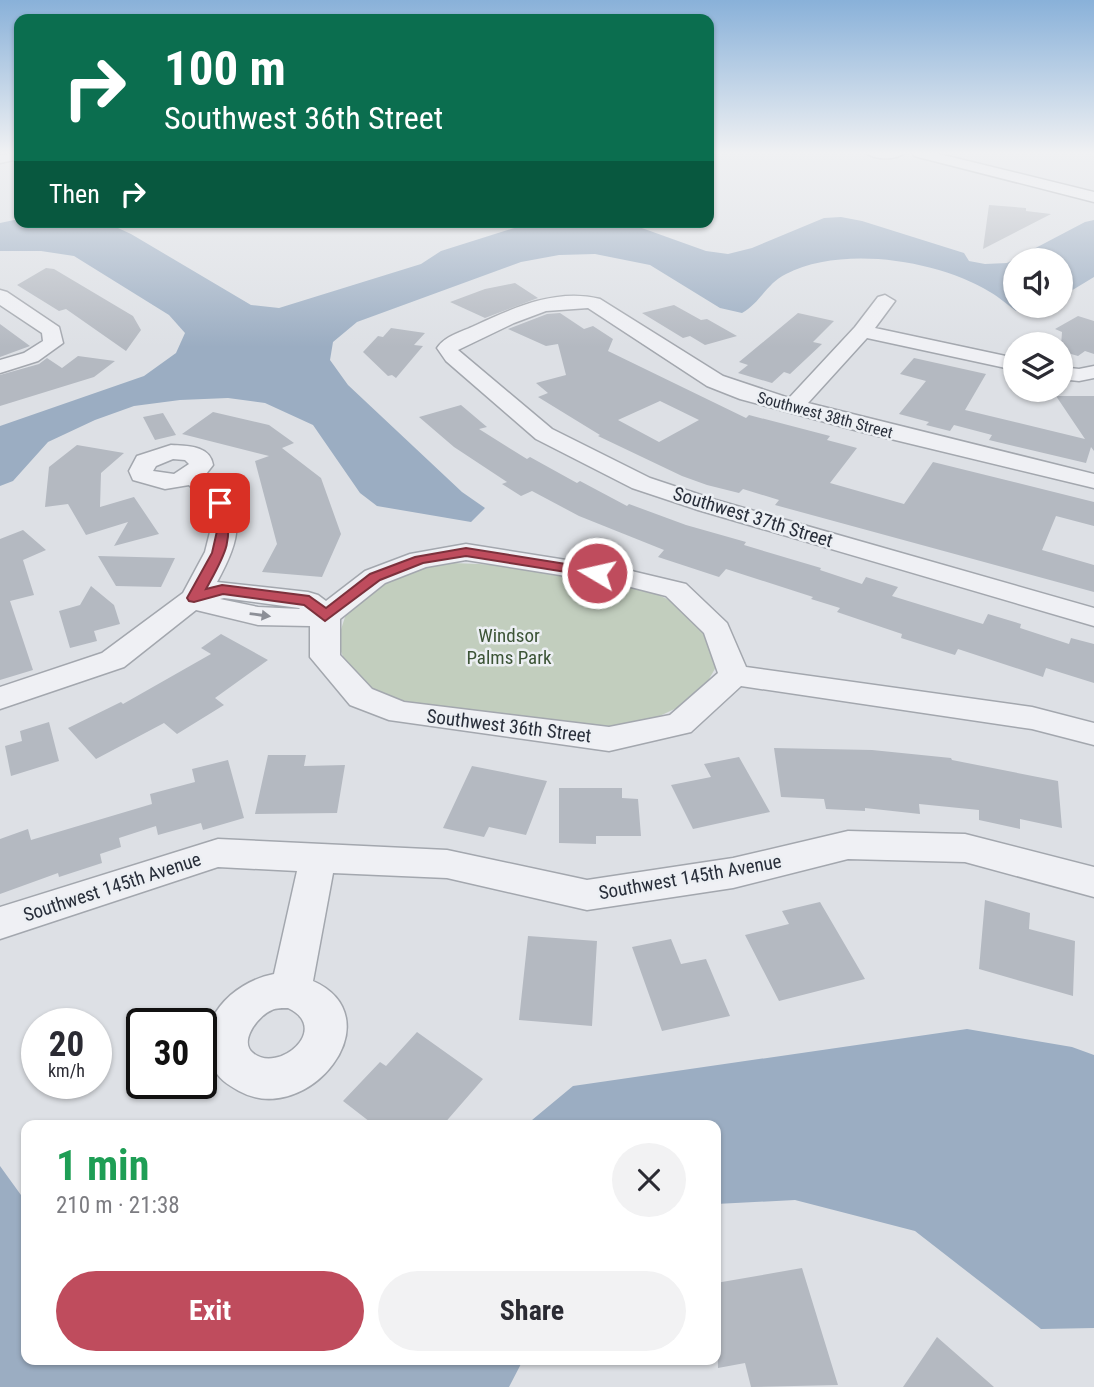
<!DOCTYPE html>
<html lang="en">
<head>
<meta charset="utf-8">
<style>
	:root { --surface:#fff; --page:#f2f2f3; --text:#2b2b33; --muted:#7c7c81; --accent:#bf4c5d }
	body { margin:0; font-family:"Roboto Condensed",sans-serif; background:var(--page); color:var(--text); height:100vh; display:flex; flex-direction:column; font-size:26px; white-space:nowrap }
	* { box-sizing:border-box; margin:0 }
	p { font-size:23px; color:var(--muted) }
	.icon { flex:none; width:38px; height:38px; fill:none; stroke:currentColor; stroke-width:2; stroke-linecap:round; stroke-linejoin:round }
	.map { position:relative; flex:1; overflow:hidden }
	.panel { position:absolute; left:21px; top:1120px; width:700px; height:245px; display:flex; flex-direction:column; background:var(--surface); border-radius:14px; box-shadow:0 2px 5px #0004 }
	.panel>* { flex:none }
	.hud { position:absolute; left:14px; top:14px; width:700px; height:214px; border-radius:14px; box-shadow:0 2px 5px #0004; background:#0b6e4f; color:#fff; overflow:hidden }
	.controls { position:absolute; left:1003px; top:248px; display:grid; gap:14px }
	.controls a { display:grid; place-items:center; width:70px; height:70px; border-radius:50%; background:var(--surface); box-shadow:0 2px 5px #0004; font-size:35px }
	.speed { position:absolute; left:21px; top:1008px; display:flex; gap:14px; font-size:35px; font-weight:700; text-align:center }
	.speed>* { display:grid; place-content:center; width:91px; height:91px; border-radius:50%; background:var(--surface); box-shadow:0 2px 5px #0004; line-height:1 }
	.speed small { font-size:18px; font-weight:400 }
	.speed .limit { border:4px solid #111; border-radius:10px; background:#fff; color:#111 }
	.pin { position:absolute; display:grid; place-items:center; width:60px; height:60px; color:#fff; margin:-30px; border-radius:14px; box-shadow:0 4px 10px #0006 }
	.me { position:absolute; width:77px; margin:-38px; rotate:279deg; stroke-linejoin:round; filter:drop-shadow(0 0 5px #0008) }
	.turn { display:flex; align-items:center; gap:24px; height:147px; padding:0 35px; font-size:32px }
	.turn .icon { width:91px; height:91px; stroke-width:2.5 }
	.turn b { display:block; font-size:49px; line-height:60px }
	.then { display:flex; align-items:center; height:66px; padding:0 35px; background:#0003; gap:14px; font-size:26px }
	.round { display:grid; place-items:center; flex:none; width:74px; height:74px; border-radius:37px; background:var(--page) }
	.head { display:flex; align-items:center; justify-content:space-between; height:119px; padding:0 35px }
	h1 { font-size:42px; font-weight:700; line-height:52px; color:#1e9e55 }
	.button { display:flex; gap:14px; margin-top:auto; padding:14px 35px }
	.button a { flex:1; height:80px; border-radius:42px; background:var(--accent); color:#fff; font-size:28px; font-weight:700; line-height:80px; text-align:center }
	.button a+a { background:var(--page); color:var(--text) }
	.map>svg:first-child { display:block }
	.green { fill:#c2cebe }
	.water { fill:#9badc2 }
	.building { fill:#b4b9c1; fill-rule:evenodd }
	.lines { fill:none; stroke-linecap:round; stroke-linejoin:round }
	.minor-casing { stroke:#a3a7ae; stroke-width:3 }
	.minor { fill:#eff0f4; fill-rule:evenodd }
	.oneway { fill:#8c8f97 }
	.route { fill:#bf4c5d; stroke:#7c313c; stroke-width:2 }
	.labels { text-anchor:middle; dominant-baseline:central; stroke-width:5; stroke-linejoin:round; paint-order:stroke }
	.far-street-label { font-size:16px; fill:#282e3a; stroke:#eceff3 }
	.street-label { font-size:19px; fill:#282e3a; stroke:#eceff3 }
	.park-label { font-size:19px; fill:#3c5436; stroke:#eceff3 }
</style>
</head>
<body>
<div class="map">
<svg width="1094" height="1387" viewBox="0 0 1094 1387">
	<rect width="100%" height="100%" fill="#dde0e5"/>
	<path class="green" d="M453 563C514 565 654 573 696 619 706 630 713 649 719 662L706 684 683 705 632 729 504 727 387 698 352 678 337 642 345 617 353 603 392 577 420 568Z"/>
	<path class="water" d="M841 217 862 221 964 253 969 261 985 264 1007 263 1085 222 1094 220V277L1061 297 1060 261H1015V306H1045L1016 311C1008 305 999 297 990 292 938 260 842 245 786 274 767 283 760 303 742 313L720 308 650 265 595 254 559 255 521 262 357 322 333 342 330 360 348 385 462 492 485 508 471 522 377 506 360 493 313 425 265 403 228 398 180 400 134 406 95 420 48 442 13 481 0 486V426L144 376 176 353 185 333 169 315 74 256 41 251H0V223L19 219V222H105L131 234 251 305 279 308 421 264 441 251 533 222H625L706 251 728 254 752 248 824 218Z
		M967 1029 1072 1047 1094 1055V1328L1041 1329 915 1231 795 1200 716 1204V1125H526L573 1086Z
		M0 1166 26 1202V1360H523L509 1387H0Z"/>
	<path class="building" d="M989 205 1026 208V211L1051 214 983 249Z
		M46 268 54 269 133 316 141 330 126 351 66 309 59 311 17 285Z
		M515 283 538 298 485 318 450 302 485 289Z
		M674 305 701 320 707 319 737 336 705 345 690 336 683 338 642 313Z
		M560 313 584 329 593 326 613 339 608 351 746 418 749 415 830 436 827 440 857 448 830 483 904 504 933 462 1094 502V526L1056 516 1042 550 1094 565V592L775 505 779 500 743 489 739 493 707 485 682 476 598 436 600 435 538 397 548 393 536 383 566 375 558 344 546 346 508 329 547 314ZM660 401 699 420 659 442 618 420Z
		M798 313 834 321 813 342 822 344 790 374 784 372 772 383 738 373 748 365 739 362Z
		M1078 316 1094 321V354L1085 351 1078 356 1071 354 1060 360 1062 332 1055 329Z
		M0 324 30 346 0 357Z
		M391 328 425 333 414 345 423 346 396 378 392 375 388 376 363 352 378 336 383 337Z
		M78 356 115 361 94 377 0 406V375L39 364 47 358 62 368Z
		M914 358 986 374 965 410 1085 439 1056 396H1094V451L1091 447 1086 463 989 440 992 435 954 425 950 431 926 425 929 422 899 414 926 381 900 374Z
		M461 405 487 427 479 429 527 459 530 457 577 483 580 481 627 506 629 504 686 525 746 542 744 545 821 568 820 570 862 584 866 577 898 587 892 596 983 624 988 614 1021 624 1020 628 1069 644 1071 638 1094 644V683L1046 668 1043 677 958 649 955 655 901 638 902 634 837 612 840 608 811 599 813 597 726 569 719 577 658 557 664 550 579 516 532 491 521 496 502 484 507 482 454 447 419 417Z
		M213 412 269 425 294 443 282 448 321 478 341 534 322 577 262 572 277 544 255 461 269 456 182 434Z
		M163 413 176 435 155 440 143 417Z
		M77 445 124 453 101 473 100 507 134 497 159 534 114 546 128 522 86 535 68 504 45 507 49 467Z
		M23 530 46 550 23 560 34 595 10 601 33 670 0 680V539Z
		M98 556 175 558 161 587 116 586Z
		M91 586 114 605 120 624 94 631 97 641 70 648 59 611 80 605Z
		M221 634 268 660 215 698 224 705 177 734 164 723 96 759 68 728 121 702 123 704 211 654 201 648Z
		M49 722 59 761 11 776 5 746 22 741 20 731Z
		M774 748 872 750 951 758 952 760 1058 781 1062 828 1020 819V829L979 820V810L919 804 920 814 865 808V811L826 809 824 799 781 797Z
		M268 755H306L304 766 345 765 337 813 255 814Z
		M739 757 770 812 693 829 671 785 711 777 704 764Z
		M228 760 244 818 203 830 201 823 158 835 156 826 119 838 121 847 100 854 102 863 59 877 58 873 0 894V839L28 829 31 840 152 804 150 794 195 782 192 769Z
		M472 766 547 781 526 835 489 827 484 837 443 828Z
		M559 788H622V798L638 799 641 836H596V844L559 843Z
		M985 900 1030 913 1029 929 1075 941 1073 996 979 969Z
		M820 902 865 979 779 1001 745 935 789 924 782 911Z
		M528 936 597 941 592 1026 519 1020Z
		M671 939 681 964 706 959 730 1016 662 1031 632 947Z
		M417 1032 483 1079 443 1125H374L343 1101 380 1062 386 1066Z
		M802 1268 838 1385 751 1387 745 1363 718 1368 716 1283Z
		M937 1337 994 1387H903Z"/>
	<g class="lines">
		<defs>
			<path id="minor" d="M19 153V159L0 163V155Z
				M867 153H904C896 160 875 160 867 153Z
				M912 153H935L1094 192V202L914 156Z
				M0 290 7 292 59 327 63 343 38 361 0 373V360L24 353 43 341 42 333 0 305Z
				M885 295 895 301 875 328 1015 358V370L867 338 808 403 1094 474V488L862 432 740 399 707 386 588 308 546 311 514 323 458 350 552 429 650 478 716 500 1094 608V626L698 510 632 488 536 439 446 361 437 348C445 336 461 332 474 326 513 308 556 288 600 299L723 376 789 398 855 327 878 297Z
				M1094 366V378L1079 381 1060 379V367L1079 369Z
				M171 445C187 446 210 445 213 465L206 474C249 508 241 538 217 582L308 592 318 595 326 601 365 571 410 554 466 544 623 569 686 584 727 623 746 667 1032 707 1094 723V745L1032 729 741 686 691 732 609 751 389 720 350 705 310 657V626L258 625 196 610 124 667 0 709V687L102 653 183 593 205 552 211 528 207 503 189 485 165 489 133 480 129 471 137 456ZM173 459 185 460 189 464 174 474 153 471 156 466ZM466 560 623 585 666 596 704 633 718 673 670 715 609 727 404 702 372 689 340 655V619L385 583 426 567ZM224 598 299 608 300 609 258 607 220 599Z
				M848 831 965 834 1094 867V897L965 862 848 859 733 888 587 910 447 878 333 873 313 981C396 1018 308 1129 239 1091 227 1084 218 1079 213 1066 192 1022 232 982 274 974L297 871 218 867 0 939V907L218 839 447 850 587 880 733 858ZM288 1008C332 1029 278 1074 253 1053 238 1041 259 1015 272 1010 276 1008 283 1008 288 1008Z"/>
		</defs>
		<use href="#minor" class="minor-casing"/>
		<use href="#minor" class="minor"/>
	</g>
	<defs><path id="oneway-solid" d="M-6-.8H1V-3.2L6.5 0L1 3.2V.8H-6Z" transform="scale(1.75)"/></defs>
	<use class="oneway" href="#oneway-solid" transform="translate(260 615) rotate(8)"/>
	<linearGradient id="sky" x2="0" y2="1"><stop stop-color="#89b1d9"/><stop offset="0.44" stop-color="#f0f1f3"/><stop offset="1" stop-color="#f0f1f3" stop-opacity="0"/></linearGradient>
	<rect width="1094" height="347" fill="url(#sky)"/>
	<path class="route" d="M220 499 226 503C233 544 225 554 206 589L222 585 309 596 326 608 370 574 415 557 466 548 597 569 604 573 597 577 466 556 423 563 380 580 325 621 304 605 223 594 194 602 189 601 187 598 212 553 217 531 213 503Z"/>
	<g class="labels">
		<g class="far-street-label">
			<text transform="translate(825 415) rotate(15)">Southwest 38th Street</text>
		</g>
		<g class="street-label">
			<text transform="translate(753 517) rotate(17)">Southwest 37th Street</text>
			<text transform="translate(509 726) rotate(7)">Southwest 36th Street</text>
			<text transform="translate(690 877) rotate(-10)">Southwest 145th Avenue</text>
			<text transform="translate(112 887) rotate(-18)">Southwest 145th Avenue</text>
		</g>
		<g class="park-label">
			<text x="509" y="635">Windsor<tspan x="509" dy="22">Palms Park</tspan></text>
		</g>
	</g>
</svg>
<div class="controls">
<a><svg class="icon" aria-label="sound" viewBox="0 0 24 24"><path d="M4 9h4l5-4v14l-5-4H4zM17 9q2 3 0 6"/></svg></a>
<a><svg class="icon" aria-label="layers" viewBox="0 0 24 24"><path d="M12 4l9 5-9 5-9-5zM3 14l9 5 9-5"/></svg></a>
</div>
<div class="speed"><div>20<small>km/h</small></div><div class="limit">30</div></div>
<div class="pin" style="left:220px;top:503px;background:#d93025"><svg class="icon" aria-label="arrive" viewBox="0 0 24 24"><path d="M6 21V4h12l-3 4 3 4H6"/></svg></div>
<svg class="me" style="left:597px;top:573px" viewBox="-20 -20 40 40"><circle r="17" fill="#bf4c5d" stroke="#fff" stroke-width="3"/><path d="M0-11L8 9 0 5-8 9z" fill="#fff"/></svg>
<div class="hud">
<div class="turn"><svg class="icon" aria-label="right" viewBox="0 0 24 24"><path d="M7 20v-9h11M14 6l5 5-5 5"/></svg><div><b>100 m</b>Southwest 36th Street</div></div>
<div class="then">Then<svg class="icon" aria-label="right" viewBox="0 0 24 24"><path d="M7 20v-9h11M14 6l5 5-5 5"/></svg></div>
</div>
<section class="panel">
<div class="head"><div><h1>1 min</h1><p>210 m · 21:38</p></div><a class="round"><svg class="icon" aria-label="close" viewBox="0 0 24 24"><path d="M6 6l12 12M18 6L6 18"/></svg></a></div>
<div class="button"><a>Exit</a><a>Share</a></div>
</section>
</div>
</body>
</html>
